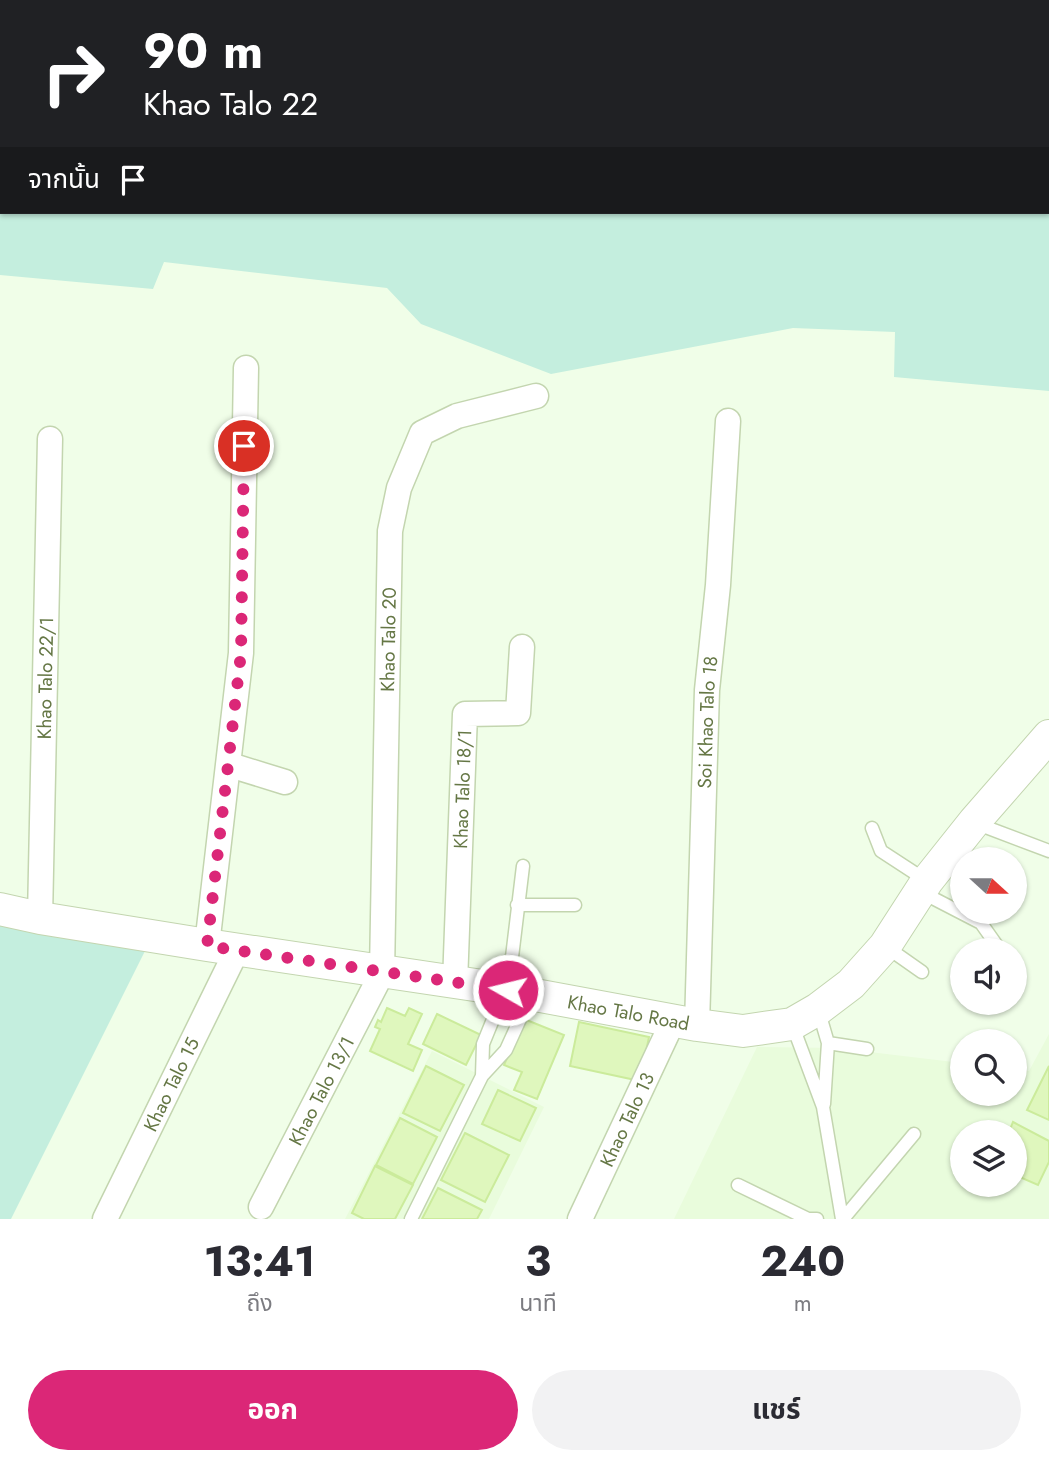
<!DOCTYPE html>
<html lang="th">
<head>
<meta charset="utf-8">
<style>
	:root { --surface:#fff; --page:#f2f2f3; --text:#2b2b33; --muted:#7c7c81; --accent:#db2777 }
	body { margin:0; font-family:Jost,"Noto Sans Thai",sans-serif; background:var(--page); color:var(--text); height:100vh; display:flex; flex-direction:column; font-size:26px; white-space:nowrap }
	* { box-sizing:border-box; margin:0 }
	p { font-size:23px; color:var(--muted) }
	.icon { flex:none; width:38px; height:38px; fill:none; stroke:currentColor; stroke-width:2; stroke-linecap:round; stroke-linejoin:round }
	.map { position:relative; height:1219px; overflow:hidden }
	.drawer { display:flex; flex-direction:column; background:var(--surface); flex:1 }
	.drawer>* { flex:none }
	.top-card { position:absolute; left:0px; top:0px; width:1050px; height:214px; box-shadow:0 2px 5px #0004; background:#202124; color:#fff; overflow:hidden }
	.needle { width:46px; rotate:111deg }
	.fabs { position:absolute; left:950px; top:847px; display:grid; gap:14px }
	.fabs a { display:grid; place-items:center; width:77px; height:77px; border-radius:50%; background:var(--surface); box-shadow:0 2px 5px #0004; font-size:35px }
	.pin { position:absolute; display:grid; place-items:center; width:60px; height:60px; color:#fff; margin:-30px; border:4px solid #fff; border-radius:50%; box-shadow:0 2px 7px #0007 }
	.me { position:absolute; width:77px; margin:-38px; rotate:278deg; stroke-linejoin:round; filter:drop-shadow(0 0 5px #0008) }
	.turn { display:flex; align-items:center; gap:24px; height:147px; padding:0 28px; font-size:32px }
	.turn .icon { width:91px; height:91px; stroke-width:2.5 }
	.turn b { display:block; font-size:49px; line-height:60px }
	.then { display:flex; align-items:center; height:66px; padding:0 28px; background:#0003; gap:14px; font-size:26px }
	.eta { display:flex; justify-content:space-evenly; align-items:center; height:119px; text-align:center }
	.eta b { font-size:42px; font-weight:700; line-height:49px }
	.cta { display:flex; gap:14px; margin-top:auto; padding:14px 28px }
	.cta a { flex:1; height:80px; border-radius:42px; background:var(--accent); color:#fff; font-size:28px; font-weight:700; line-height:80px; text-align:center }
	.cta a+a { background:var(--page); color:var(--text) }
	.map>svg:first-child { display:block }
	.residential { fill:#e9fcdc; fill-rule:evenodd }
	.green { fill:#c4eede }
	.building { fill:#dff7bd; stroke:#cbeb9b; stroke-width:2 }
	.lines { fill:none; stroke-linecap:round; stroke-linejoin:round }
	.service-casing { stroke:#c3d5af; stroke-width:15 }
	.minor-casing { stroke:#c3d5af; stroke-width:27 }
	.tertiary-casing { stroke:#c3d5af; stroke-width:34 }
	.service { stroke:#fff; stroke-width:12 }
	.minor { stroke:#fff; stroke-width:24 }
	.tertiary { stroke:#fff; stroke-width:32 }
	.route { stroke:#db2777; stroke-width:12; stroke-dasharray:0 21.6 }
	.labels { text-anchor:middle; dominant-baseline:central; stroke-width:5; stroke-linejoin:round; paint-order:stroke }
	.street-label { font-size:19px; fill:#657745; stroke:#f6fff1 }
</style>
</head>
<body>
<div class="map">
<svg width="1049" height="1219" viewBox="0 0 1049 1219">
	<rect width="100%" height="100%" fill="#f0fee8"/>
	<path class="residential" d="M576 0H1049V154L1048 2Z
		M1049 1034V1219H674L757 1047 836 1048 962 1063V1094H1015V1069L1029 1071ZM962 1132H1015V1185H962Z
		M432 1051 544 1107 489 1219H345Z"/>
	<path class="green" d="M0 0 581 2H2V212H1048L1049 154V391L894 377 895 332 793 328 551 374 421 324 387 288 164 262 153 289 0 275Z
		M0 921 147 947 11 1219H0Z"/>
	<path class="building" d="M387 1008 405 1016 409 1008 422 1014 408 1044 422 1050 413 1071 370 1051 380 1029 375 1027 378 1020 381 1022Z
		M437 1014 481 1035 466 1065 423 1044Z
		M524 1019 564 1035 537 1099 514 1090 522 1072 504 1065Z
		M579 1022 649 1037 640 1081 570 1066Z
		M426 1066 464 1085 440 1131 403 1113Z
		M1049 1066V1120L1027 1110Z
		M498 1090 536 1108 520 1141 482 1124Z
		M400 1118 437 1137 413 1184 376 1165Z
		M1013 1122 1049 1141V1162L1038 1185 1015 1175V1132H1009Z
		M465 1133 509 1155 485 1202 441 1180Z
		M375 1166 413 1185 395 1219H364L352 1213Z
		M438 1188 482 1210 477 1219H422Z"/>
	<g class="lines">
		<defs>
			<path id="service" d="M975 823 1049 851
				M872 828 881 851 927 881
				M921 892 981 923 1000 950
				M517 905H575
				M885 946 922 972
				M508 990 523 866
				M818 1009 828 1043 824 1104
				M792 1024 823 1107 842 1219
				M828 1043 867 1049
				M482 1076 483 1044 505 990
				M738 1185 808 1219H817
				M411 1219 482 1076 506 1050 531 995
				M843 1219 914 1134"/>
			<g id="minor">
				<path d="M230 765 285 782"/>
				<path id="s1" d="M40 918 50 439"/>
				<path d="M207 945 241 653 246 368"/>
				<path id="s2" d="M455 983 465 714 518 713 522 647"/>
				<path id="s3" d="M697 1025 707 690 718 585 728 421"/>
				<path id="s4" d="M261 1207 382 973 390 531 399 488 422 433 457 416 536 396"/>
				<path id="s5" d="M105 1219 237 950"/>
				<path id="s6" d="M580 1219 674 1019"/>
			</g>
			<g id="tertiary">
				<path id="s7" d="M0 909 40 918 207 945 508 990 697 1025 743 1031 792 1024 818 1009 851 984 885 946 927 881 974 822 1049 736"/>
			</g>
		</defs>
		<use href="#service" class="service-casing"/>
		<use href="#minor" class="minor-casing"/>
		<use href="#tertiary" class="tertiary-casing"/>
		<use href="#service" class="service"/>
		<use href="#minor" class="minor"/>
		<use href="#tertiary" class="tertiary"/>
	</g>
	<g class="lines">
		<path class="route" d="M244 446 241 653 207 946 508 990"/>
	</g>
	<g class="labels">
		<g class="street-label">
			<text stroke="none"><textPath href="#s4" startOffset="597">Khao Talo 20</textPath></text>
			<text stroke="none"><textPath href="#s1" startOffset="240">Khao Talo 22/1</textPath></text>
			<text stroke="none"><textPath href="#s3" startOffset="303">Soi Khao Talo 18</textPath></text>
			<text stroke="none"><textPath href="#s2" startOffset="194">Khao Talo 18/1</textPath></text>
			<text stroke="none"><textPath href="#s7" startOffset="637">Khao Talo Road</textPath></text>
			<text stroke="none"><textPath href="#s5" startOffset="150">Khao Talo 15</textPath></text>
			<text stroke="none"><textPath href="#s4" startOffset="131">Khao Talo 13/1</textPath></text>
			<text stroke="none"><textPath href="#s6" startOffset="110">Khao Talo 13</textPath></text>
		</g>
	</g>
</svg>
<div class="fabs">
<a><svg class="needle" viewBox="-14 -14 28 28"><path d="M0-13l5 13h-10z" fill="#e53935"/><path d="M0 13l5-13h-10z" fill="#7c7c81"/></svg></a>
<a><svg class="icon" aria-label="sound" viewBox="0 0 24 24"><path d="M4 9h4l5-4v14l-5-4H4zM17 9q2 3 0 6"/></svg></a>
<a><svg class="icon" aria-label="search" viewBox="0 0 24 24"><circle cx="10" cy="10" r="6"/><path d="M15 15l6 6"/></svg></a>
<a><svg class="icon" aria-label="layers" viewBox="0 0 24 24"><path d="M12 4l9 5-9 5-9-5zM3 14l9 5 9-5"/></svg></a>
</div>
<div class="pin" style="left:244px;top:446px;background:#d93025"><svg class="icon" aria-label="arrive" viewBox="0 0 24 24"><path d="M6 21V4h12l-3 4 3 4H6"/></svg></div>
<svg class="me" style="left:508px;top:990px" viewBox="-20 -20 40 40"><circle r="17" fill="#db2777" stroke="#fff" stroke-width="3"/><path d="M0-11L8 9 0 5-8 9z" fill="#fff"/></svg>
<div class="top-card">
<div class="turn"><svg class="icon" aria-label="right" viewBox="0 0 24 24"><path d="M7 20v-9h11M14 6l5 5-5 5"/></svg><div><b>90 m</b>Khao Talo 22</div></div>
<div class="then">จากนั้น<svg class="icon" aria-label="arrive" viewBox="0 0 24 24"><path d="M6 21V4h12l-3 4 3 4H6"/></svg></div>
</div>
</div>
<section class="drawer">
<div class="eta">
<div><b>13:41</b><p>ถึง</p></div>
<div><b>3</b><p>นาที</p></div>
<div><b>240</b><p>m</p></div>
</div>
<div class="cta"><a>ออก</a><a>แชร์</a></div>
</section>
</body>
</html>
